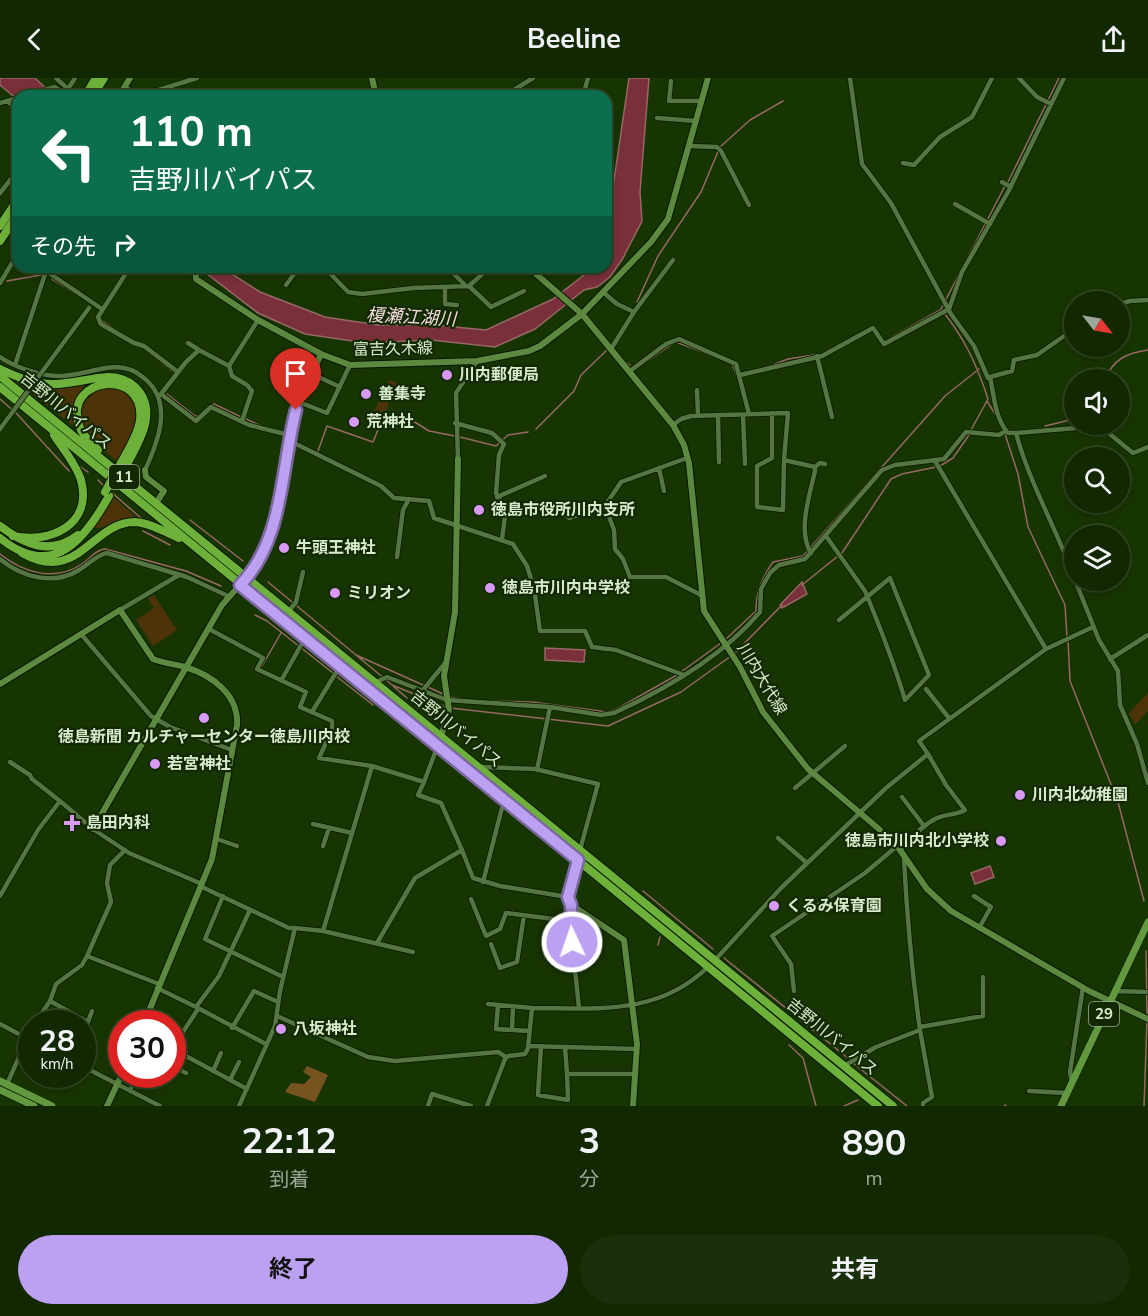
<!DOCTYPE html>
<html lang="ja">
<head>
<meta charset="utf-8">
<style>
	:root { --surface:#112800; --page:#1a300a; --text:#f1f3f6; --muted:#9ca699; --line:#304422; --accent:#bca0f2 }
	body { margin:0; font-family:"Nunito Sans","Noto Sans JP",sans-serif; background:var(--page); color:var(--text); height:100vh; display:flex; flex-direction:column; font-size:22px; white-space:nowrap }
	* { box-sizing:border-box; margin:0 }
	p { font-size:20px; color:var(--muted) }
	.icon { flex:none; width:33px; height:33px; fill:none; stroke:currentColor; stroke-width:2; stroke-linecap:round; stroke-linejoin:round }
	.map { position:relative; height:1028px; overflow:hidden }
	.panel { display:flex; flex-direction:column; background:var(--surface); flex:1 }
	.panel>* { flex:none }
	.banner { position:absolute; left:12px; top:12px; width:600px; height:183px; border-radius:18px; box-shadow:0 3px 9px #0003,0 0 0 2px var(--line); background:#0b6e4f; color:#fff; overflow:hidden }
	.needle { width:39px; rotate:121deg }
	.buttons { position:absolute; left:1064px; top:213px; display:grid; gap:12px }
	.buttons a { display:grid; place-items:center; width:66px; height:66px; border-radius:50%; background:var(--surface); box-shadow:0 3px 9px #0003,0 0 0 2px var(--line); font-size:30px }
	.speed { position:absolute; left:18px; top:932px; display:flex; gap:12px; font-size:30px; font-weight:700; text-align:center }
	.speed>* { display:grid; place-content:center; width:78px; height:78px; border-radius:50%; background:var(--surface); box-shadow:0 3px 9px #0003,0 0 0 2px var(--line); line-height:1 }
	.speed small { font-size:15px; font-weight:400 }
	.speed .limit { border:9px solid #d22; background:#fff; color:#111 }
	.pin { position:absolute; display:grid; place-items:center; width:51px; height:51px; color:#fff; margin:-62px -26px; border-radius:50% 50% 50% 0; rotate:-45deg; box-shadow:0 0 6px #0007 }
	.pin .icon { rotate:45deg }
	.me { position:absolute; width:66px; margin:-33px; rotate:357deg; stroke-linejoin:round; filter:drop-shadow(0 0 4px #0008) }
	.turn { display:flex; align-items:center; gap:21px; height:126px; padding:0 18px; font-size:27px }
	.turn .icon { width:78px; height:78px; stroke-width:2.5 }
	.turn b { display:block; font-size:42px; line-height:51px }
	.then { display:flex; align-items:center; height:57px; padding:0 18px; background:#0003; gap:12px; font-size:22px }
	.eta { display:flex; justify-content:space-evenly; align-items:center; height:102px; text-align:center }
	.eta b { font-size:36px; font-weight:700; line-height:42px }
	.primary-button { display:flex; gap:12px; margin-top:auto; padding:12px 18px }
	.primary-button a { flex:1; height:69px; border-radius:36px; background:var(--accent); color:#111; font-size:24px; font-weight:700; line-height:69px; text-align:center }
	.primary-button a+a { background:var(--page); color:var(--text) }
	header { display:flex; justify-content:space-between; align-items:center; height:78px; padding:0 18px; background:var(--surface); font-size:27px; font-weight:700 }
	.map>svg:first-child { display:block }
	.green { fill:#4d3308 }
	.forest { fill:#77541f }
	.water { fill:#79303a; stroke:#966866; stroke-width:1.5 }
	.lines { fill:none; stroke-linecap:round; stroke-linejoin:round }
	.stream { stroke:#966866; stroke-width:1.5 }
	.street-tunnel { stroke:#34501f; stroke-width:4.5; stroke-dasharray:4.5 2; stroke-linecap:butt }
	.street-casing { stroke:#091901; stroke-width:6 }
	.secondary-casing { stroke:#091901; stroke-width:8 }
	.primary-casing { stroke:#091901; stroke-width:8 }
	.highway-casing { stroke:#091901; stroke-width:10 }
	.street { stroke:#557642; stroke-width:4.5 }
	.secondary { stroke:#5c8840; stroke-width:6 }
	.primary { stroke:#63993e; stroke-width:7 }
	.highway { stroke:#6db13b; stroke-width:8 }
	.street-bridge-casing { stroke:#091901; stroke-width:6; stroke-linecap:butt }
	.highway-bridge-casing { stroke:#091901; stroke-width:10; stroke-linecap:butt }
	.street-bridge { stroke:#557642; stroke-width:4.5 }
	.highway-bridge { stroke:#6db13b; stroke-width:8 }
	.route-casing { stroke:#7a689d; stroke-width:15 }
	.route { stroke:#bca0f2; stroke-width:10 }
	.poi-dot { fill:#d99af7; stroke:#122902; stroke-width:2 }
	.labels { text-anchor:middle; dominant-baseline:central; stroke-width:4.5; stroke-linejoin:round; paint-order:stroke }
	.shield { fill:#122902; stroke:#9db191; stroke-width:1.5 }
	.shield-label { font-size:15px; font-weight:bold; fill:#d8ebce }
	.street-label { font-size:16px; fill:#d8ebce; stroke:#122902 }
	.poi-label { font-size:16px; font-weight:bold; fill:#d8ebce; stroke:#122902; text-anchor:start }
	.water-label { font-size:18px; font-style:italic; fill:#f5ddde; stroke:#122902 }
</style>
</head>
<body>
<header><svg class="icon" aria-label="back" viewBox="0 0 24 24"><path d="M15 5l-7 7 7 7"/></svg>Beeline<svg class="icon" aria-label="share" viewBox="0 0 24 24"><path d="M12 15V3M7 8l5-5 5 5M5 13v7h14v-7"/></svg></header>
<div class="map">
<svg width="1148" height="1028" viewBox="0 0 1148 1028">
	<rect width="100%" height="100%" fill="#173500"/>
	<path class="green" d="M14 302 51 309 85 306 72 331 75 349Z
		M389 302 397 305 385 336 374 334Z
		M114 309C151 324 131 359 118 384 107 374 90 364 84 350 73 328 92 310 114 309Z
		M113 419 137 440C119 441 110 450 94 450Z
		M154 517 177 552 153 568 136 542 154 530 148 521Z
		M1148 615V633L1135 647 1129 635Z"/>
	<path class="forest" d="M307 988 328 997 315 1024 285 1014 291 1005 304 1006 311 999 303 994Z"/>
	<path class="water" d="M0 0H35L54 18H18V22L0 7Z
		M629 0H649L640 114 642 143 623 180 610 199 597 209 584 212 535 251 495 269 431 262 366 265 305 256 258 235 198 189H221L260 214 325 239 378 247H434L486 252 553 221 584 197 590 189H606V157Z
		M802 504 807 516 782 530 780 527Z
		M545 570 585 572 584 584 545 582Z
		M990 788 994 799 975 806 971 795Z"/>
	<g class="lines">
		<path class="stream" d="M1008 104 1059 0
			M52 201 75 215
			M7 203 41 197
			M637 224 658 178 701 114 720 69 750 42 783 23
			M101 242 117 253
			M892 259 940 232
			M676 264 711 277
			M151 276 172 293
			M649 282 672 266
			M627 285 630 287
			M732 286 737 298
			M775 286 788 281 814 277
			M1105 302C1113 281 1127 275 1148 272
			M167 316 195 338H198
			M0 321 17 336 69 393
			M987 323 995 336
			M208 329 214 326 241 339
			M246 341 261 348
			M1045 348 1074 341
			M536 351 574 313 581 297 607 272
			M971 352 988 321C977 287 964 259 941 231L1005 108
			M1005 356 1018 396 1028 449 1065 527 1067 559
			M460 359 496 368 508 357 528 354
			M294 368 299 370
			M318 373 327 348 373 364 383 340 410 341 429 353 455 358
			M79 388 88 394
			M940 388 953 380 969 357
			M98 402 104 408
			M110 413 142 441
			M190 442 243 483
			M143 453 170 467
			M842 475 891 401 902 396 936 389
			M0 476C24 495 55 504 82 486 90 481 95 472 105 471L186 493 221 508
			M268 504 391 606
			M802 507 838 478
			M255 537 267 543 333 595
			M725 562 756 533C756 513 762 500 773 484L803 478 945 318 979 291
			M1068 563 1070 603 1118 724 1144 823
			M735 575 782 527
			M356 577 423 607
			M262 588 281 555
			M681 594 721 565
			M336 598 373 627
			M392 607 446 629
			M394 609 407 620
			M428 609 445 617
			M450 619 460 621
			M488 623 532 624 607 634 615 632 677 597
			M450 630 608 648 681 614 731 578
			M643 813 713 871
			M658 867 660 859
			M1146 873 1147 937
			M724 880 849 981
			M789 967 803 980 816 1028
			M853 985 907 1028
			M844 1028 858 1022
			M1004 1028 1006 1027
			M1144 1028 1147 942"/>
		<path class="street-tunnel" d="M9 148 18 156"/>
		<defs>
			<path id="street" d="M56 0 68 11
				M75 0 68 11 80 18
				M850 0 862 86 891 125 951 236 974 268 988 300 990 299C994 317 995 341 1008 355H1016C1029 404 1056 450 1074 499
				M1019 0 1037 19 1051 26
				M671 3 669 23H701
				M125 9 139 18
				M25 18 55 9 67 18
				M139 18 197 0
				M359 18 375 11
				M504 18 533 0
				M583 18 588 0
				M7 23 18 32
				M0 25 18 20
				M657 40 696 43
				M689 68 717 69 721 73 749 127
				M903 85 914 87 940 59 972 39 992 0
				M1002 104 1011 109
				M0 115 18 92
				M955 126 990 146
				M130 189 98 239 101 246 134 265 144 268 178 294
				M189 189 194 194
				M324 189 348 214 362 216 413 210 469 208 490 189
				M447 189 466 208
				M46 193 102 231
				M0 205 18 175
				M286 207 299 189
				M469 208 491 229 524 213
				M445 209V226L457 227
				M603 214 617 226 634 234
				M1119 226 1130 223 1148 222
				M188 265 199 272
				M611 271 634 234 673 182
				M817 278 832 339
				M0 279C15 289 38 297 56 298 76 299 95 290 115 289 126 289 136 293 144 300 174 324 158 364 145 392
				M15 287 46 193 44 189
				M630 293 666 266 679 261 736 286 749 336
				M312 296 340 309
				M740 297 822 278 873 250 884 266 949 231 962 194 1008 114 1064 0
				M990 299 1012 293 1014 282 1037 277 1074 251
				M697 312 698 337
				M161 316 186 284 199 272 229 288
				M158 318 161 316 196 343 211 329 249 347 289 357
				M299 324 327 335 350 287
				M772 335V380L757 388V429L783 432 784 382
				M718 337 719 384
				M743 337 745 386
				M242 343 252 313 247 307 232 298 229 288 258 242
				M455 345 492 355 504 366 499 377 496 415 506 431 502 461
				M673 347 681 341 691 338 788 335 784 382 815 389V393C810 416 797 453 811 475
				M1016 355 1100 348 1133 375 1148 369
				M288 362 381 408 394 420 429 423 434 440 513 466 527 488 534 510 540 553H585L592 569 616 572 684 597
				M458 381 456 315 477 283
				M935 383 1046 571
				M815 389 820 385 825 386
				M659 390 664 413
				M497 419 545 398
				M605 428 614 452 615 471 623 481 630 499H666L701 517
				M563 436 569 440 605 428 621 404 687 380
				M826 458 865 513C880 549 894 585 905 622L929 597 890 500 839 542
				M397 479 403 432 409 421
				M0 481C22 499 53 508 79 492 88 487 96 477 107 475L187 499 228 518
				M1075 502 1099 562 1118 593 1120 627 1137 666 1148 705
				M120 532 179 497
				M289 533 296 524 303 494
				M209 551 263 580 257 591 306 614 300 629 332 643V652L319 680 372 688
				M81 556 151 638 170 649 232 672
				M1110 581 1148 557
				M282 601 305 560
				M376 604 387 599 447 622 550 629 601 637 614 635C666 611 723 578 760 534L761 511 770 495 779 487 805 481 882 392 895 387 944 381 966 354 999 357 1006 353
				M926 611 949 640
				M423 612 446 584
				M312 634 340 588
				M10 684 30 697 32 701 60 723
				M482 689 535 691 598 706 580 772
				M537 692 550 629
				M424 704 418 717 441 725 462 772
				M795 710 845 668
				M902 719 924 748
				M313 746 352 755
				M778 760 807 785
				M217 761 237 768
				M323 768 329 750
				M900 772C911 761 922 747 937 740 947 736 956 737 965 732L946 707 928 676
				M483 804 504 722
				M202 809 289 850H295
				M0 818 38 752 60 723 93 751 129 775 202 806
				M223 818 205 861 283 899
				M974 818 991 829 979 850
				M471 821 486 858 500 851 506 835 570 843
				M571 827 570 843 579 930
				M250 832 219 898 196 929 266 966
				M323 853 372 688 424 704 438 667
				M377 865 415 800 462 772 473 800 500 808 568 819
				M491 866 500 890 517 884 524 837
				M87 878 111 824 107 805 110 787 125 772
				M715 882 781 810 886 710 928 676 919 663 1046 571 1093 549
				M157 910 196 929
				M794 913 791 886 772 858 865 795 896 769
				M1114 913 1148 914
				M50 923 88 944
				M488 926 532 930
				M498 927 496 951 512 952 513 928
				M277 938 368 979 395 983 498 974 506 979
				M35 945 50 923 56 906 82 887 87 878 159 906
				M0 946 32 963
				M920 949 983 938V899
				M232 950 254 913 278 924
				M512 952 530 953
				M920 952 932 1019 923 1025V1028
				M172 956 179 960 198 931
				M82 960 92 933
				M528 968 636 971
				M541 968 538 1017 568 1022 567 996
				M565 969 567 996H635
				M184 977 247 1011
				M82 988 160 1028
				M172 988 186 995
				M844 988 876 969 920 952C912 895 907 839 904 781
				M177 991 186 974
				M213 993 221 975
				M230 1002 239 984
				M1072 1004 1070 994 1083 909
				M7 1006 32 950
				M130 1013 136 996
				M1029 1013 1067 1015
				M239 1028 275 948 280 913 295 850 323 853 413 874
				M428 1028 432 1016 471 1028
				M487 1028 505 981 508 978 525 976 528 970 532 930C598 930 658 938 709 888"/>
			<path id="secondary" d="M372 0 376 18
				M119 18 130 0
				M195 189 196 201 258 242 321 276 350 287 477 283 529 273 540 268 582 236 651 164 668 141 708 0
				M528 189 582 236 673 347 684 367 689 385 704 533 740 589 763 634 808 691 879 751 900 772 927 811 951 833 1089 913 1148 941
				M145 392 146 399 164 413 156 425
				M0 606 120 532 153 581C163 585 174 586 185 589 212 597 239 617 237 647L212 781 144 945
				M440 662 449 632 444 598 455 534 458 381
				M93 751 222 527 255 490 263 477 271 457 296 332 321 276
				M578 782 568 819 570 826 624 862 637 966 633 1028
				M107 1028 122 996"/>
			<path id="primary" d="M0 1003 52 1028
				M0 1012 34 1028
				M1061 1028 1148 844"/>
			<path id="highway" d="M85 18 96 0
				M93 18 104 0
				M0 148 18 121
				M0 163 18 136
				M0 291C17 299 34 306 53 306 72 306 89 300 108 299 117 299 127 302 134 308 160 332 139 364 126 388
				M0 298 893 1028
				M0 309 878 1028
				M98 372C91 364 82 358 79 347 63 298 146 289 140 342 138 357 128 372 121 385
				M0 448C25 467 51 478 78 457
				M13 458C50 466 93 447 81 402 76 386 63 371 54 357
				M0 460C53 503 84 462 109 418
				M22 475C79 507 91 444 135 444 150 445 165 454 179 460"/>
		</defs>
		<use href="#street" class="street-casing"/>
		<use href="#secondary" class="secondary-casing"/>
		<use href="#primary" class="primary-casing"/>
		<use href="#highway" class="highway-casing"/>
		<use href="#street" class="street"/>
		<use href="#secondary" class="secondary"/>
		<use href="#primary" class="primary"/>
		<use href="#highway" class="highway"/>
		<defs>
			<path id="street-bridge" d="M0 351 89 230"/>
			<path id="highway-bridge" d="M105 414 121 385"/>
		</defs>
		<use href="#street-bridge" class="street-bridge-casing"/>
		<use href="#highway-bridge" class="highway-bridge-casing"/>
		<use href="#street-bridge" class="street-bridge"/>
		<use href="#highway-bridge" class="highway-bridge"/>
	</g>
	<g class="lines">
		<defs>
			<path id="route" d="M296 332C281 389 284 463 240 507L578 782 568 819 571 827 572 864"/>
		</defs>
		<use href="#route" class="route-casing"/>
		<use href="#route" class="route"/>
	</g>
	<g class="poi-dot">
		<circle cx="447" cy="297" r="6"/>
		<circle cx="366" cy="316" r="6"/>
		<circle cx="354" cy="344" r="6"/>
		<circle cx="479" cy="432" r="6"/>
		<circle cx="284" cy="470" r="6"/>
		<circle cx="490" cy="510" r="6"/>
		<circle cx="335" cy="515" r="6"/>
		<circle cx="204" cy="640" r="6"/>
		<circle cx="155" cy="686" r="6"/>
		<circle cx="1020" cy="717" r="6"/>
		<path d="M69 736h6v6h6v6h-6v6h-6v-6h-6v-6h6z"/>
		<circle cx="1001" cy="763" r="6"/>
		<circle cx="774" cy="828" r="6"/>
		<circle cx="281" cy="951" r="6"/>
	</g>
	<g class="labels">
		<g class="shield">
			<rect x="109" y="387" width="30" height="24" rx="4.5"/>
			<rect x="1089" y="924" width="30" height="24" rx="4.5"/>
		</g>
		<g class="shield-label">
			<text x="124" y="399">11</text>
			<text x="1104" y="936">29</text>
		</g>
		<g class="street-label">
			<text transform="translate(393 271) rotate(-1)">富吉久木線</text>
			<text transform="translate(66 333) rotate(39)">吉野川バイパス</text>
			<text transform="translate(762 601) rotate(59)">川内大代線</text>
			<text transform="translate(456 651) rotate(39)">吉野川バイパス</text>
			<text transform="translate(832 959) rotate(39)">吉野川バイパス</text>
		</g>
		<g class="poi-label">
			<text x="459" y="297">川内郵便局</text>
			<text x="378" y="316">善集寺</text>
			<text x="366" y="344">荒神社</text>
			<text x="491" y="432">徳島市役所川内支所</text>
			<text x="296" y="470">牛頭王神社</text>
			<text x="502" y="510">徳島市川内中学校</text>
			<text x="347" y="515">ミリオン</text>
			<text x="204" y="659" text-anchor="middle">徳島新聞 カルチャーセンター徳島川内校</text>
			<text x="167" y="686">若宮神社</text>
			<text x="1032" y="717">川内北幼稚園</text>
			<text x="86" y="745">島田内科</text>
			<text x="989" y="763" text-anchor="end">徳島市川内北小学校</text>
			<text x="786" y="828">くるみ保育園</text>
			<text x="293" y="951">八坂神社</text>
		</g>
		<g class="water-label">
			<text transform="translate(411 239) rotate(3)">榎瀬江湖川</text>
		</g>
	</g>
</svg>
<div class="buttons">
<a><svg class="needle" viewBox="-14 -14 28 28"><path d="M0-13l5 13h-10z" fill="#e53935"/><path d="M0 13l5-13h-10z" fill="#9ca699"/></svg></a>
<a><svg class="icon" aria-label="sound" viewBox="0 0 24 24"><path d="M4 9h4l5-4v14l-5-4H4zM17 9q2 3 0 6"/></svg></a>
<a><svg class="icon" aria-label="search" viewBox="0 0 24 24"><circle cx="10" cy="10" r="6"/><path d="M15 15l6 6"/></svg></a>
<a><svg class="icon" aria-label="layers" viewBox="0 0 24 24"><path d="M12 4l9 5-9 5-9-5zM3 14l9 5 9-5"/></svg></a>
</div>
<div class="speed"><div>28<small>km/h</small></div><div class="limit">30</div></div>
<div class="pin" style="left:296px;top:332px;background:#d93025"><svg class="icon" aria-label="arrive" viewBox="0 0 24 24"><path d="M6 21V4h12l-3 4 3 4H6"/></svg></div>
<svg class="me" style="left:572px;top:864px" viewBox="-20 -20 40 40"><circle r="17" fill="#bca0f2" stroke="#fff" stroke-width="3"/><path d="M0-11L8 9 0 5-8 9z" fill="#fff"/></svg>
<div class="banner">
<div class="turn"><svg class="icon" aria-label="left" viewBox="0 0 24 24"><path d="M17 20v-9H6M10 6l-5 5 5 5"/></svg><div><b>110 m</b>吉野川バイパス</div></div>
<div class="then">その先<svg class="icon" aria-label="right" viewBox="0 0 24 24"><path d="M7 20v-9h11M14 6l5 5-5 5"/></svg></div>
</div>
</div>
<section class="panel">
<div class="eta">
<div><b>22:12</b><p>到着</p></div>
<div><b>3</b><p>分</p></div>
<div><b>890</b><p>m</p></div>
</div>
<div class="primary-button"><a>終了</a><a>共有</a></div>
</section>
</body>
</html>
